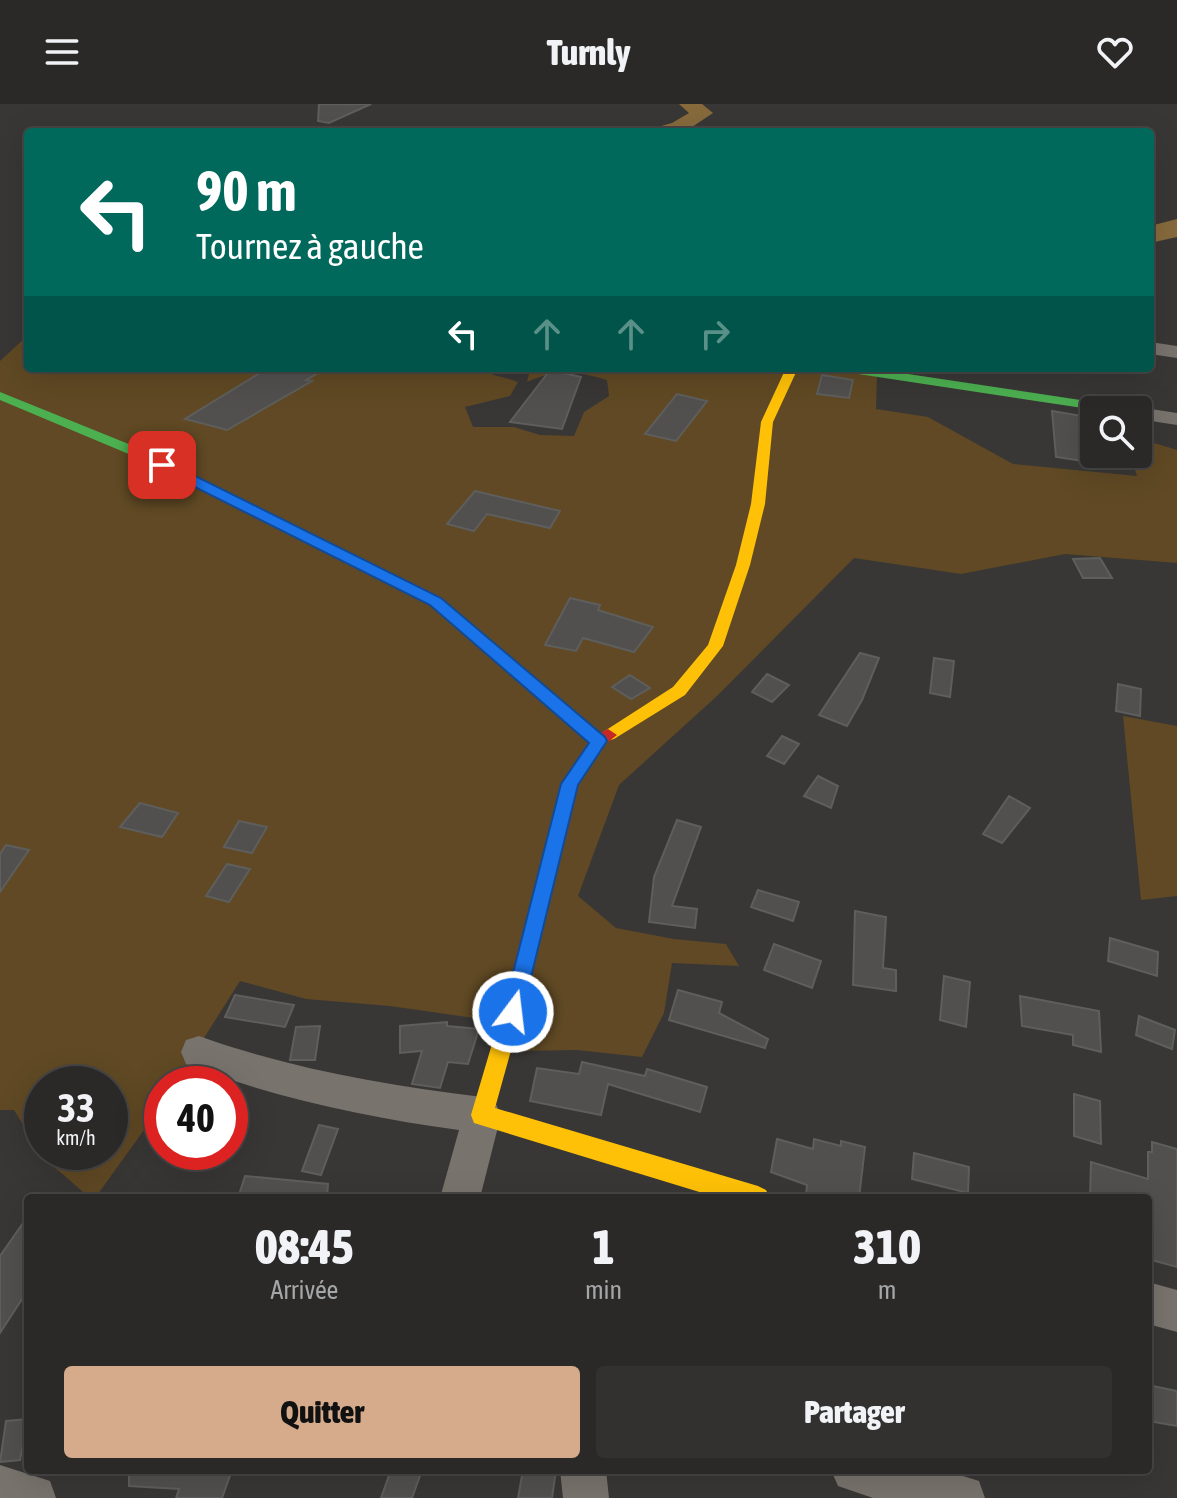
<!DOCTYPE html>
<html lang="fr">
<head>
<meta charset="utf-8">
<style>
	:root { --surface:#2a2928; --page:#323130; --text:#f1f3f6; --muted:#a5a6a8; --line:#464545; --accent:#d6ab8b }
	body { margin:0; font-family:"Asap Condensed",sans-serif; background:var(--page); color:var(--text); height:100vh; display:flex; flex-direction:column; font-size:30px; white-space:nowrap }
	* { box-sizing:border-box; margin:0 }
	p { font-size:26px; color:var(--muted) }
	.icon { flex:none; width:44px; height:44px; fill:none; stroke:currentColor; stroke-width:2; stroke-linecap:round; stroke-linejoin:round }
	.map { position:relative; flex:1; overflow:hidden }
	.drawer { position:absolute; left:24px; top:1090px; width:1128px; height:280px; display:flex; flex-direction:column; background:var(--surface); border-radius:8px; box-shadow:0 8px 32px #0002,0 0 0 2px var(--line) }
	.drawer>* { flex:none }
	.banner { position:absolute; left:24px; top:24px; width:1130px; height:244px; border-radius:8px; box-shadow:0 8px 32px #0002,0 0 0 2px var(--line); background:#00695c; color:#fff; overflow:hidden }
	.controls { position:absolute; left:1080px; top:292px; display:grid; gap:16px }
	.controls a { display:grid; place-items:center; width:72px; height:72px; border-radius:8px; background:var(--surface); box-shadow:0 8px 32px #0002,0 0 0 2px var(--line); font-size:40px }
	.speed { position:absolute; left:24px; top:962px; display:flex; gap:16px; font-size:40px; font-weight:700; text-align:center }
	.speed>* { display:grid; place-content:center; width:104px; height:104px; border-radius:50%; background:var(--surface); box-shadow:0 8px 32px #0002,0 0 0 2px var(--line); line-height:1 }
	.speed small { font-size:20px; font-weight:400 }
	.speed .limit { border:12px solid #d22; background:#fff; color:#111 }
	.pin { position:absolute; display:grid; place-items:center; width:68px; height:68px; color:#fff; margin:-34px; border-radius:16px; box-shadow:0 4px 12px #0006 }
	.me { position:absolute; width:88px; margin:-44px; rotate:15deg; stroke-linejoin:round; filter:drop-shadow(0 0 6px #0008) }
	.turn { display:flex; align-items:center; gap:28px; height:168px; padding:0 40px; font-size:36px }
	.turn .icon { width:104px; height:104px; stroke-width:2.5 }
	.turn b { display:block; font-size:56px; line-height:68px }
	.lanes { display:flex; align-items:center; height:76px; padding:0 40px; background:#0003; justify-content:center; gap:40px; direction:ltr }
	.lanes .off { opacity:.35 }
	.eta { display:flex; justify-content:space-evenly; align-items:center; height:136px; text-align:center }
	.eta b { font-size:48px; font-weight:800; line-height:56px }
	.action { display:flex; gap:16px; margin-top:auto; padding:16px 40px }
	.action a { flex:1; height:92px; border-radius:8px; background:var(--accent); color:#111; font-size:32px; font-weight:800; line-height:92px; text-align:center }
	.action a+a { background:var(--page); color:var(--text) }
	header { display:flex; justify-content:space-between; align-items:center; height:104px; padding:0 40px; background:var(--surface); font-size:36px; font-weight:800 }
	.map>svg:first-child { display:block }
	.green { fill:#604924; fill-rule:evenodd }
	.lines { fill:none; stroke-linecap:round; stroke-linejoin:round }
	.river { fill:#866a3c; fill-rule:evenodd }
	.building { fill:#51504e; stroke:#5e5e5c; stroke-width:2 }
	.street { fill:#78736c; fill-rule:evenodd }
	.fast { fill:#4caf50; fill-rule:evenodd }
	.slow { fill:#ffc107; fill-rule:evenodd }
	.jam { fill:#c62828; fill-rule:evenodd }
	.route { fill:#1a73e8; stroke:#114b97; stroke-width:2 }
</style>
</head>
<body>
<header><svg class="icon" aria-label="menu" viewBox="0 0 24 24"><path d="M4 6h16M4 12h16M4 18h16"/></svg>Turnly<svg class="icon" aria-label="heart" viewBox="0 0 24 24"><path d="M12 20l-8-8c-3-5 5-10 8-4 3-6 11-1 8 4z"/></svg></header>
<div class="map">
<svg width="1177" height="1394" viewBox="0 0 1177 1394">
	<rect width="100%" height="100%" fill="#383735"/>
	<path class="green" d="M28 231V264H475C484 270 506 273 518 278L510 292 465 303 473 323H514L540 331 574 332 584 308 609 292 607 276C575 267 560 264 527 278L529 270 523 264H821L877 272 876 305 928 313 1013 360 1137 372 1130 350H1138V334L1177 346V459L1065 450 961 470 854 454 717 592 619 681 578 792 616 824 674 835 726 840 739 862 672 859 664 909 642 953 577 946 517 947 495 917 390 902 306 895 240 877 175 980H162V1001L95 1094H90L44 1054 14 1006H0V257ZM42 980H110V1048H42Z
		M1123 612 1177 622V792L1141 796Z"/>
	<g class="lines">
		<path class="river" d="M679 0H702L713 9 686 27 651 28 654 24 672 19 689 9Z
			M1177 115V133L1150 139V122Z"/>
	</g>
	<path class="building" d="M319 0H371L329 19 318 17Z
		M268 264H327L306 276 312 277 227 326 185 315Z
		M550 266 581 273 562 325 510 318Z
		M822 271 853 276 849 294 817 290Z
		M677 290 707 297 676 337 645 330Z
		M1052 307 1094 314 1090 358 1056 353Z
		M475 387 560 407 550 424 487 410 474 427 447 420Z
		M1100 454 1112 474H1083L1073 455Z
		M570 494 600 501 598 506 653 523 634 548 583 534 576 547 545 541Z
		M860 549 879 554 862 596 847 622 819 611Z
		M934 554 954 557 950 593 930 589Z
		M767 570 789 581 772 598 752 588Z
		M630 571 650 584 631 595 612 583Z
		M1118 580 1141 585 1140 612 1116 607Z
		M782 632 799 640 784 660 767 652Z
		M818 672 838 682 831 704 804 692Z
		M1009 692 1030 704 1002 739 983 730Z
		M140 699 178 709 162 733 120 723Z
		M677 716 701 723 672 802 697 805 695 824 649 818 654 773Z
		M239 717 267 723 252 749 224 743Z
		M6 741 29 746 0 788V750Z
		M227 760 250 765 229 798 206 792Z
		M758 786 799 798 793 817 751 803Z
		M855 807 886 813 883 864 896 866V887L853 881Z
		M1110 834 1158 848 1157 872 1108 857Z
		M774 840 821 857 812 884 764 866Z
		M944 872 970 878 966 923 940 916Z
		M678 886 722 898 719 909 768 935 765 944 669 916Z
		M235 891 294 901 285 923 225 913Z
		M1020 892 1099 907 1101 948 1073 941V931L1022 922Z
		M1139 912 1175 926 1172 945 1136 931Z
		M447 918V922L479 925 468 960 448 958 440 984 412 980 422 947 400 949V922Z
		M320 922 315 956H290L296 923Z
		M582 958 645 972 647 965 707 983 700 1008 608 980 601 1011 530 997 537 964 579 970Z
		M1074 990 1100 997 1101 1040 1074 1032Z
		M319 1021 338 1025 321 1071 302 1067Z
		M777 1035 813 1045 814 1035 841 1042V1037L865 1043 859 1094 806 1091 807 1081 771 1068Z
		M1152 1038 1177 1045V1163L1148 1155V1094H1090L1091 1058 1148 1075V1048H1152Z
		M914 1049 969 1063 968 1089 912 1075Z
		M245 1072 328 1080 327 1094H238Z
		M28 1112V1186L0 1229V1152Z
		M1148 1281 1177 1287V1322L1148 1317Z
		M28 1315 20 1356 0 1358 6 1317Z
		M129 1366H232L222 1394H176L179 1385 129 1382Z
		M391 1366H422L412 1394H381Z
		M523 1366H556L552 1394H518Z"/>
	<g class="lines">
		<path class="street" d="M1150 238 1177 242V254L1150 250Z
			M1138 303 1177 309V321L1138 315V306H1130Z
			M199 932C291 965 385 981 482 993L495 998 501 1011 480 1094H440L459 1026C365 1013 275 994 186 960L181 948 186 936Z
			M1148 1178 1177 1186V1228L1148 1220Z
			M0 1361 50 1377 56 1394H0Z
			M560 1366H606L609 1394H563Z
			M831 1366H944L979 1377 985 1394H873L838 1382Z"/>
		<path class="fast" d="M839 264H868L1120 302 1126 306H1096L845 268Z
			M0 288 141 345 369 461 367 464H357L131 351 0 296Z"/>
		<path class="slow" d="M786 264H798L773 318 765 400 750 461 723 542 685 591 614 635 606 637 604 641H592L430 500 355 461 357 458H367L440 494 600 630 673 583 708 541 736 461 751 400 761 318Z
			M515 887 522 890 525 896 495 1004 758 1082 766 1086 770 1094H719L474 1019 471 1011 505 896 508 890Z"/>
		<path class="jam" d="M608 625 617 631 604 641 579 681 525 896 522 902 515 905 508 902 505 896 561 680 592 633Z"/>
	</g>
	<path class="route" d="M157 358H167L441 494 605 633 607 637 578 681 521 914 513 917 506 914 503 908 561 680 589 639 430 501 157 364Z"/>
</svg>
<div class="controls">
<a><svg class="icon" aria-label="search" viewBox="0 0 24 24"><circle cx="10" cy="10" r="6"/><path d="M15 15l6 6"/></svg></a>
</div>
<div class="speed"><div>33<small>km/h</small></div><div class="limit">40</div></div>
<div class="pin" style="left:162px;top:361px;background:#d93025"><svg class="icon" aria-label="arrive" viewBox="0 0 24 24"><path d="M6 21V4h12l-3 4 3 4H6"/></svg></div>
<svg class="me" style="left:513px;top:908px" viewBox="-20 -20 40 40"><circle r="17" fill="#1a73e8" stroke="#fff" stroke-width="3"/><path d="M0-11L8 9 0 5-8 9z" fill="#fff"/></svg>
<div class="banner">
<div class="turn"><svg class="icon" aria-label="left" viewBox="0 0 24 24"><path d="M17 20v-9H6M10 6l-5 5 5 5"/></svg><div><b>90 m</b>Tournez à gauche</div></div>
<div class="lanes"><svg class="icon" aria-label="left" viewBox="0 0 24 24"><path d="M17 20v-9H6M10 6l-5 5 5 5"/></svg><svg class="icon off" aria-label="ahead" viewBox="0 0 24 24"><path d="M12 20V5M6 11l6-6 6 6"/></svg><svg class="icon off" aria-label="ahead" viewBox="0 0 24 24"><path d="M12 20V5M6 11l6-6 6 6"/></svg><svg class="icon off" aria-label="right" viewBox="0 0 24 24"><path d="M7 20v-9h11M14 6l5 5-5 5"/></svg></div>
</div>
<section class="drawer">
<div class="eta">
<div><b>08:45</b><p>Arrivée</p></div>
<div><b>1</b><p>min</p></div>
<div><b>310</b><p>m</p></div>
</div>
<div class="action"><a>Quitter</a><a>Partager</a></div>
</section>
</div>
</body>
</html>
